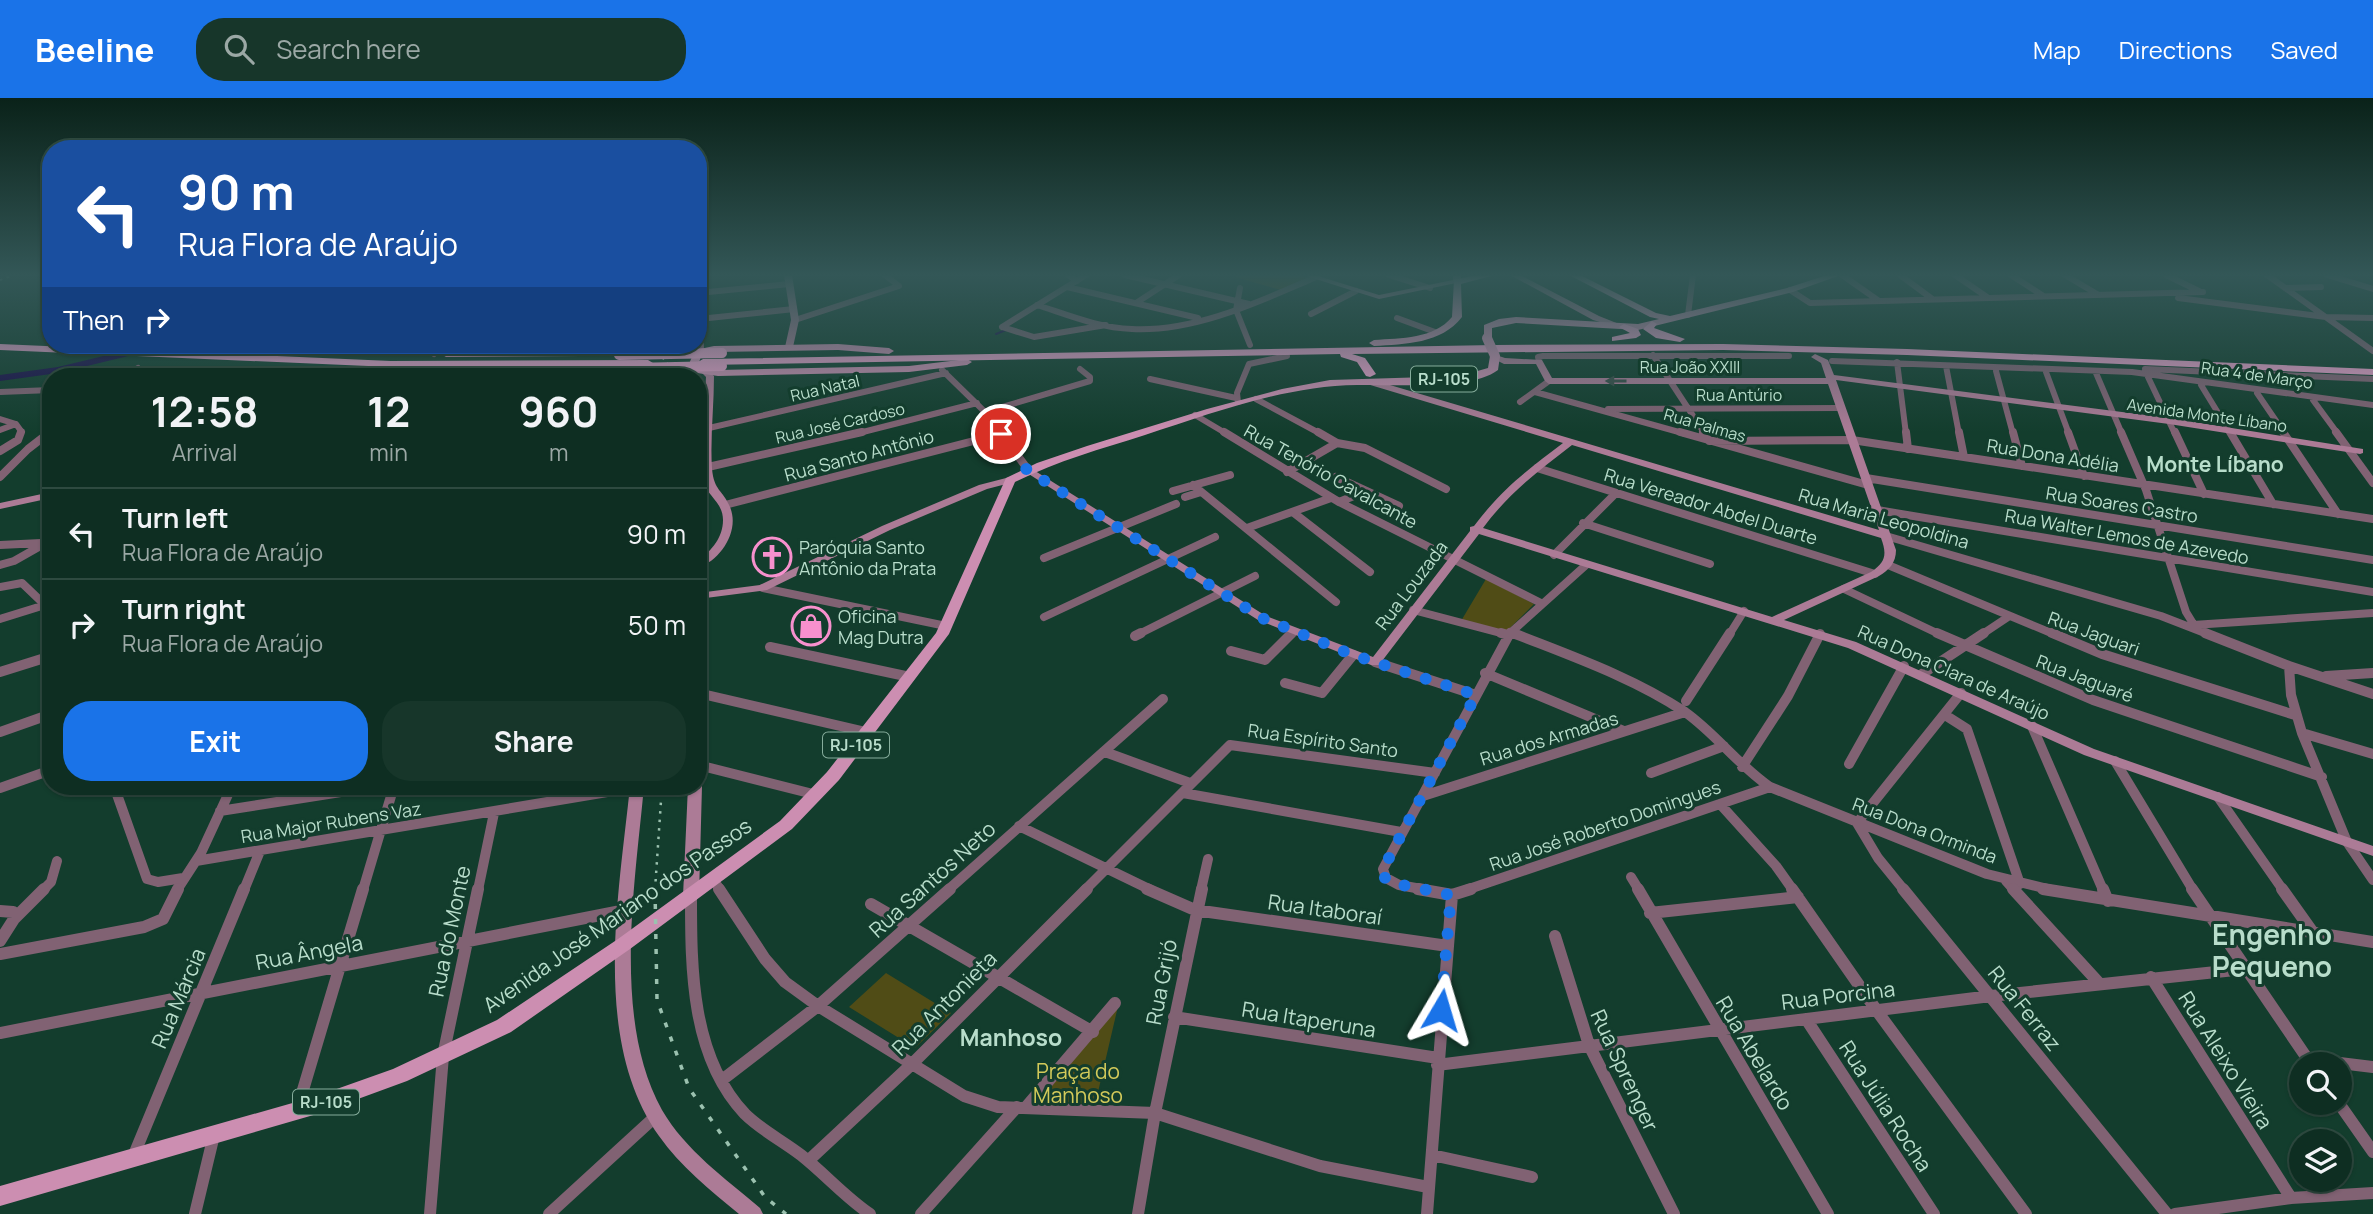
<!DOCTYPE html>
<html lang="en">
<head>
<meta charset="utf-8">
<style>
	:root { --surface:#0e2e22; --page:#17362a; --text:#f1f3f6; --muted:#9ba8a5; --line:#2e4a40; --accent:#1a73e8 }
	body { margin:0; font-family:Manrope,sans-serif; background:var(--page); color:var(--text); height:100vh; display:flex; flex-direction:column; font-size:26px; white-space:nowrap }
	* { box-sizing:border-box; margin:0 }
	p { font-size:23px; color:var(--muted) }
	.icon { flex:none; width:38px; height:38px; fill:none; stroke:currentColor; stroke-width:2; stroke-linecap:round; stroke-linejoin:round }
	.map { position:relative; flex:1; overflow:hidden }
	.sheet { position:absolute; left:42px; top:270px; width:665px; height:427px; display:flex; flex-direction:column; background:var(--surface); border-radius:28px; box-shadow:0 2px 5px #0004,0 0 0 2px var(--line) }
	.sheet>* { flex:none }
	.guide { position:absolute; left:42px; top:42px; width:665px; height:214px; border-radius:28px; box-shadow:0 2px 5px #0004,0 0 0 2px var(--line); background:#1a4fa0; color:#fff; overflow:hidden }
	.fabs { position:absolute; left:2289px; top:954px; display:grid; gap:14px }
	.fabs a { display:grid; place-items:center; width:63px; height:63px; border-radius:50%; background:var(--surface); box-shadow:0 2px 5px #0004,0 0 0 2px var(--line); font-size:35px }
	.pin { position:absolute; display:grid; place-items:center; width:60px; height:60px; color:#fff; margin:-30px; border:4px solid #fff; border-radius:50%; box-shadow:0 2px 7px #0007 }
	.me { position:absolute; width:77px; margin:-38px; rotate:7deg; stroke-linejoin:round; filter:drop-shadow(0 0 5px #0008) }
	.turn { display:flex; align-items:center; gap:24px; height:147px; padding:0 21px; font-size:32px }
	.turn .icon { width:91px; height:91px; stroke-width:2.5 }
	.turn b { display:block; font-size:49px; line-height:60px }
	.then { display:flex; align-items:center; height:66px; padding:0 21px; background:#0003; gap:14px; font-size:26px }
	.eta { display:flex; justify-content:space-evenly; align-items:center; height:119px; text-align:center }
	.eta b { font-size:42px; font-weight:700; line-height:49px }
	.button { display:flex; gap:14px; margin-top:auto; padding:14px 21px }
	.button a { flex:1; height:80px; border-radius:28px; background:var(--accent); color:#fff; font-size:28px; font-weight:700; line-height:80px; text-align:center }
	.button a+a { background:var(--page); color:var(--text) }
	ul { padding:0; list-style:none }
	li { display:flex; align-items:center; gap:21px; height:91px; padding:0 21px; border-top:2px solid var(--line) }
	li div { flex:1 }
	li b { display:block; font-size:26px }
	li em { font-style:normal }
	header { display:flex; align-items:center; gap:42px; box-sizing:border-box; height:98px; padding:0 35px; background:var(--accent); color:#fff }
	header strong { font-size:33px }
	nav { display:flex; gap:38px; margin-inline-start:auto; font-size:24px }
	.search { width:490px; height:63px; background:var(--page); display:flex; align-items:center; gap:18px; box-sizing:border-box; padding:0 24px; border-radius:28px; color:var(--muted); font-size:26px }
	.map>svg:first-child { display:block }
	.green { fill:#504c16 }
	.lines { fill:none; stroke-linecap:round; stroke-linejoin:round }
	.stream { stroke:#1a0d49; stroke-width:2 }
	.river { fill:#1a0d49; fill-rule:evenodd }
	.street-far3 { stroke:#816273; stroke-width:6 }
	.street-far2 { stroke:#816273; stroke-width:8 }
	.street-far1 { stroke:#816273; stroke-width:10 }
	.street { stroke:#816273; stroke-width:12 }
	.secondary { fill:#ac7b96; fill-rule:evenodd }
	.primary { fill:#cc8eb1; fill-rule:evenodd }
	.highway { fill:#ea9fca; fill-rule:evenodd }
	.rail-far2 { stroke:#9bc1af; stroke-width:2; stroke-dasharray:2.5 4.5; stroke-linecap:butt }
	.rail-far1 { stroke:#9bc1af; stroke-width:2.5; stroke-dasharray:2.5 6; stroke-linecap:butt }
	.rail { stroke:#9bc1af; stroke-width:3.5; stroke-dasharray:5 10; stroke-linecap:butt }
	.primary-bridge { stroke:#cc8eb1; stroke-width:10 }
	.highway-bridge { stroke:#ea9fca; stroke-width:10 }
	.oneway { fill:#394c47 }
	.route { stroke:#1a73e8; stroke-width:12; stroke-dasharray:0 21.6 }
	.labels { text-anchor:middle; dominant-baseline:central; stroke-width:6; stroke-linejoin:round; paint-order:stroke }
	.far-street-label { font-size:16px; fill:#b8ddcb; stroke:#133d2d }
	.shield { fill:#133d2d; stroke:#86ad9c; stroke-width:2 }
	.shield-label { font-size:16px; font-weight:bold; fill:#b8ddcb }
	.street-label { font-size:18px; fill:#b8ddcb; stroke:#133d2d }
	.poi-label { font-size:18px; fill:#b8ddcb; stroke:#133d2d; text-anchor:start }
	.quarter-label { font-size:21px; font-weight:bold; fill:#b8ddcb; stroke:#133d2d }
	.near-street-label { font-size:21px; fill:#b8ddcb; stroke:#133d2d }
	.near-park-label { font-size:21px; fill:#d3ca5a; stroke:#133d2d }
	.near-neighbourhood-label { font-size:23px; font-weight:bold; fill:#b8ddcb; stroke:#133d2d }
	.near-district-label { font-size:28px; font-weight:bold; fill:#b8ddcb; stroke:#133d2d }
</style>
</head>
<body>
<header>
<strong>Beeline</strong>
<div class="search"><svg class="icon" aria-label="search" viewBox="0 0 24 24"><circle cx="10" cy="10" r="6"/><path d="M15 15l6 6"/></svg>Search here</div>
<nav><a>Map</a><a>Directions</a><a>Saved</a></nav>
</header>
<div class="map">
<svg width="2373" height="1116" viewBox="0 0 2373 1116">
	<rect width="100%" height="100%" fill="#133d2d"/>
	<path class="green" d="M1239 177H1298L1307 180 1281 192 1235 179Z
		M1486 481 1534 506 1506 534 1461 523Z
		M886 875 951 915 915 950 849 909Z
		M1119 904 1095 1007 1039 1001Z"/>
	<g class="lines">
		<path class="stream" d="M996 236 1006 232"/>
		<path class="river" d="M149 247H233L228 250 149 253 58 275 0 283V277L58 269Z"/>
		<path class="street-far3" d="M699 177 701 253
			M1068 177 1077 183
			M1125 177 1249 206
			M1389 177 1430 190
			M1842 177 1879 203
			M1900 177 1931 200
			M1955 177 1987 199
			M2011 177 2042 197
			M2065 177 2097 196
			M2166 177 2199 193
			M2267 177 2373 253
			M2327 177 2373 191
			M1067 189 1198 220
			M1240 190 1236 212 1250 247
			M2285 190 2321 189
			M1790 192 1810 205 2203 194
			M698 195 789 186
			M2178 200 2326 219 2373 220
			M1136 205 1179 177
			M1037 207C1068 217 1099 230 1132 231 1195 234 1258 204 1314 180
			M1311 216 1356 193
			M1688 217 1693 177
			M1397 220 1435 234
			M699 221 794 211
			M795 222 899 188 885 177
			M1002 229 1034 239 1106 227
			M1002 229 1086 177
			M339 249 342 247
			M434 256 442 247
			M1653 257 1705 336
			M1832 263 2132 274 2373 307
			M1539 264 1538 259 1543 258H1789
			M1897 264 1906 336
			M1946 268 1959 336
			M2145 271 2373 281
			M942 272 985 314 1002 336
			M1996 273 2013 336
			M2046 274 2069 336
			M2096 275 2122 336
			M58 278 67 272
			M127 278 138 270
			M210 278 216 273
			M495 278 514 271
			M2148 279 2175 336
			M1150 281 1236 300
			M2201 287 2231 336
			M0 294 51 292
			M1535 294 1686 336
			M2257 295 2285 336
			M1256 301 1321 336
			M2313 302 2338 336
			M1238 304 1237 295 1249 266 1287 258
			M1520 304 1549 283
			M1608 311 1840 310
			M985 314 1090 283V279L1080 271
			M1195 317 1227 336
			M0 321 16 326 21 333 20 336
			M709 330 946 275
			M0 332 16 326
			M48 336 51 334
			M855 336 977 305"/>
		<path class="street-far2" d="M1000 334 1029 373
			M1224 334 1339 404 1541 505
			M1318 334 1337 345 1365 350 1446 391
			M1680 334 1868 387
			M1703 334 1709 343 1852 342 2373 421
			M1906 334 1908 351
			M1959 334 1964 359
			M2013 334 2022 368
			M2068 334 2084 378
			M2121 334 2146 392 2186 514 2194 527
			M2175 334 2204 396
			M2230 334 2273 406
			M2283 334 2338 416
			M2336 334 2373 385
			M0 353 18 342 21 334
			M708 369 862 334
			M1537 370 1875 476
			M1287 374 1337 345
			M0 379 28 351 50 334
			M1336 379 1399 408
			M1866 380 2373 462
			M1193 387 1336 504
			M1173 393 1230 377
			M1185 399 1201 394
			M1339 404 1366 393
			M725 407 1001 336
			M1877 412 2373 494
			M1294 415 1370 474
			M1583 425 1710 466
			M1247 430 1331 400
			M1886 438 2161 518 2210 537
			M0 447 41 445
			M1554 457 1616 395
			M1044 460 1176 406
			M0 467 14 463 51 442
			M1888 467 2056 537
			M0 489 22 485 45 507 51 517
			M763 490 946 528
			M1844 491 1941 537
			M1413 512 1508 537
			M1044 519 1215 439
			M0 521 45 507
			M2193 527 2373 515
			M1510 534 1517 537
			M1137 537 1255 478
			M1290 537 1293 534
			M1508 537 1586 467
			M1729 537 1744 513
			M1981 537 2008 519"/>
		<path class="street-far1" d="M1501 535 1508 537
			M1513 535C1571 558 1632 579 1685 614 1716 636 1738 667 1770 689L1987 776 2052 792
			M1937 535 2093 602 2322 679
			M2052 535 2102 556 2295 617
			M2205 535 2289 568 2373 596
			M1135 538 1141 535
			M770 549 910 579
			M1231 553 1265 562 1292 535
			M1375 564 1476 597
			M2289 568 2291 597 2302 635 2347 744 2373 782
			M0 574 51 558
			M1485 575 1624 633
			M1922 576 1984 535
			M2326 578 2373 575
			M1285 585 1322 595 1353 557
			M698 595 866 634
			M1686 603 1730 535
			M1945 617 1967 631 2020 786
			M2032 628 2103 792
			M0 634 51 616
			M2302 635 2373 656
			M1105 654 1190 685
			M2115 663 2193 792
			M1849 666 1904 568
			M698 667 817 697
			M1742 669 1788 598 1820 536
			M1651 675 1724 648
			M114 688 147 781 158 784 183 780
			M0 690 51 672
			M1183 695 1401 734
			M1423 698 1685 614
			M2218 699 2283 792
			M1720 706 1776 768 1793 792
			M220 713 379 688
			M1019 728 1151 792
			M196 763 637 689
			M1631 779 1639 792
			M713 781 720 792
			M2006 783 2014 792
			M43 792 51 784 57 763
			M177 792 201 755 232 688
			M244 792 260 753
			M363 792 394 688
			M478 792 494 715
			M948 792 1163 601
			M1085 792 1230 647 1435 675
			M1201 792 1208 761
			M1427 792 1399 787 1386 780 1383 771 1510 535
			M1466 792 1770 689
			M1904 792 1878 760 1857 725 1961 595"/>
		<path class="street" d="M719 791 765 861 785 884 818 908 964 998 998 1009 1155 1015 1320 1068 1428 1089
			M1147 791 1195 812 1448 848
			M1418 791 1452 797 1471 791
			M1638 791 1828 1116
			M1792 791 1877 913 2026 1116
			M1903 791 2167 1116
			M2013 791 2099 885
			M2043 791 2373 844
			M2103 791 2108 803
			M2192 791 2311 966
			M2282 791 2314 836
			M691 798C691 871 691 959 745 1016 761 1032 783 1043 801 1057 825 1076 845 1099 870 1116
			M871 806 1093 934
			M0 813 13 814 14 821
			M1650 815 1798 799
			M1555 838 1589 947 1674 1116
			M0 843 14 821 44 791
			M0 856 144 829 163 821 178 791
			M2151 879 2291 1100
			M1174 919 1438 960
			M1806 921 1934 1116
			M0 935 626 812
			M2307 961 2373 969
			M1437 967 1991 898 2244 871
			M722 982 818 908 950 791
			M2338 1004 2373 1054
			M1027 1008 1115 905
			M297 1012 363 791
			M1432 1057 1532 1079
			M133 1059 244 791
			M808 1063 913 965 1087 791
			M195 1116 214 1037
			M430 1116 443 958 478 791
			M549 1116 656 1018
			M921 1116 1017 1009
			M1138 1116 1155 1015 1202 791
			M1427 1116 1452 797
			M2175 1116 2291 1100 2373 1095"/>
		<path class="secondary" d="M784 177H792L799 222 793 249 789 251 785 249 791 222Z
			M1303 177H1315L1379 197 1453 182V177H1461V184L1379 201Z
			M1510 177H1520L1599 218 1624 228 1620 230 1593 222Z
			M1815 256 1828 262 1834 277 2169 320 2363 351V355L2360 356 2169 326 1836 282 1896 452C1896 465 1889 472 1879 478L1784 522 1856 544 2094 651 2373 748V758L2084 657 1848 550 1479 436 1379 567H1371L1258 522 1024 373 1026 371H1032L1266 518 1373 559 1470 433V429L1474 428C1501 392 1527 372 1563 345L1367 286V282H1373L1879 432 1828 286H1549L1545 283 1536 266H1504L1492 260 1496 257 1505 260 1542 262 1552 280H1826L1821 265 1811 259ZM1572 347 1881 440C1887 456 1886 464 1871 474L1772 519 1483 430C1509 395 1537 374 1572 347Z
			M706 272 714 278C714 309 710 340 712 371 714 393 723 392 730 409 740 433 721 462 698 470V462C712 453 723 439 723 422 723 404 707 398 703 383 696 355 705 309 706 279L702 275Z
			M1010 379 1014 380V384L987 391 890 432 767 492 698 501V495L760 487 882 428 979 387Z
			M51 394V400L0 411V405Z
			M698 581 704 585V599L698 603Z
			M698 684 702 688 699 798 696 802 691 804 686 802 683 798 688 688H698Z
			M630 688H644C635 787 612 922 662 1012 685 1052 726 1081 760 1110L763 1116H739C710 1092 680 1068 659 1038 591 942 619 797 630 688Z"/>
		<path class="primary" d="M1476 177H1495L1461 186 1462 219C1441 246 1405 246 1374 248L1369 245 1374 242C1401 240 1434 241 1452 219L1454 182Z
			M1569 177H1580L1656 215 1670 218 1787 190 1827 177H1841L1793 194 1638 232 1516 225 1492 230V240L1484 242V227L1499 221 1516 219 1638 226 1659 221 1650 219Z
			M838 246 889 250 894 253 889 256 838 252 714 254 702 256 698 267 703 270 718 272 909 268 967 261 972 264 967 267 909 274 718 278 697 275 688 268 695 252 714 248Z
			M1495 255 1500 258 1498 272C1471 293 1392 286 1357 287 1284 288 1213 315 1145 337 1101 351 1057 363 1015 384L949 536 839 682 792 731 630 851 511 934 407 983 317 1016 0 1108V1088L317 998 393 971 497 922 618 841 780 723 827 674 936 535 1006 380 1037 365 1087 348 1207 311 1282 291 1330 282 1460 278 1488 270 1490 258Z"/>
		<path class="highway" d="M1652 223 1657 226 1654 230 1685 241 1680 244 1656 240 1643 231Z
			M1624 226 1638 231 1641 237 1636 240 1612 243V239L1630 235 1619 229Z
			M0 246 391 263 648 262 653 265 648 268 391 269 0 252Z
			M1723 246 1907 251 2373 271V277L1907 257 1723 252 1352 256 1365 260 1376 276 1370 279 1366 278 1357 264 1341 259 1340 256 703 267 698 264 703 261 1494 247Z
			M577 253 581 254V258L446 259 441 256 446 253Z"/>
		<path class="rail-far2" d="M0 182 14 177
			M646 247 656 252 678 278"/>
		<path class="rail-far1" d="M655 792 662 688"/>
		<path class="rail" d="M655 791 657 902 689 990 765 1099 786 1116"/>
		<path class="primary-bridge" d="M1487 240 1495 258"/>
		<path class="highway-bridge" d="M619 257 722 255
			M630 270 722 268"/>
	</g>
	<defs><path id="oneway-solid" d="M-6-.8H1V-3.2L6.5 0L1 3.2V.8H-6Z" transform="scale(1.75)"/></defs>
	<use class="oneway" href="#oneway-solid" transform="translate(1616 283) rotate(-180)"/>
	<linearGradient id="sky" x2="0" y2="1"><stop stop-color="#0a2219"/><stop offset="0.53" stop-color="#335757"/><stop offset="1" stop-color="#335757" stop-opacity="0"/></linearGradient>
	<rect width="2373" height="334" fill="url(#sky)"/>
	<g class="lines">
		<path class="route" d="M1001 336 1027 372 1262 520 1353 557 1476 597 1383 771 1385 780 1392 785 1451 797 1441 912"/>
	</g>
	<defs>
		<symbol id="church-ring" viewBox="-11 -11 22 22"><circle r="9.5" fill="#133d2d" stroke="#f790cd" stroke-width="1.5"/><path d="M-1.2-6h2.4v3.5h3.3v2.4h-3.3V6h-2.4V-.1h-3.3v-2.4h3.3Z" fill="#f790cd"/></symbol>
		<symbol id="shop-ring" viewBox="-11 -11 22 22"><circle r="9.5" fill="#133d2d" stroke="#f790cd" stroke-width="1.5"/><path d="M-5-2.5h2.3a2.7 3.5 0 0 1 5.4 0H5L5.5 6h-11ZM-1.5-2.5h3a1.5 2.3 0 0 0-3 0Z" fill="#f790cd"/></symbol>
	</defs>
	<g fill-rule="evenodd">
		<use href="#church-ring" x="750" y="437" width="44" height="44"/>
		<use href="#shop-ring" x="789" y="506" width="44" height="44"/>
	</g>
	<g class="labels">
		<g class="far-street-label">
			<text x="1690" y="269">Rua João XXIII</text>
			<text transform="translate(2257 277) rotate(8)">Rua 4 de Março</text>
			<text transform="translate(825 290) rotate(-13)">Rua Natal</text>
			<text x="1739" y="297">Rua Antúrio</text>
			<text transform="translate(2207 317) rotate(8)">Avenida Monte Líbano</text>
			<text transform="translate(840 325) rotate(-13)">Rua José Cardoso</text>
			<text transform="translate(1705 327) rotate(16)">Rua Palmas</text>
		</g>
		<g class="shield">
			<rect x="1411" y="268.5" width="66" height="25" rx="5"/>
			<rect x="823" y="634.5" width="66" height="25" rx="5"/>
			<rect x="293" y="991.5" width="66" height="25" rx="5"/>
		</g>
		<g class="shield-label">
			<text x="1444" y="281">RJ-105</text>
			<text x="856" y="647">RJ-105</text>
			<text x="326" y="1004">RJ-105</text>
		</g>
		<g class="street-label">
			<text transform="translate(859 357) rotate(-15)">Rua Santo Antônio</text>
			<text transform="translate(2053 357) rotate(9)">Rua Dona Adélia</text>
			<text transform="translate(1331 378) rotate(29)">Rua Tenório Cavalcante</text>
			<text transform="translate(2122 406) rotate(9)">Rua Soares Castro</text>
			<text transform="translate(1711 408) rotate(17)">Rua Vereador Abdel Duarte</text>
			<text transform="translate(1884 420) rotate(16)">Rua Maria Leopoldina</text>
			<text transform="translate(2127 438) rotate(10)">Rua Walter Lemos de Azevedo</text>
			<text transform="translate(1411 487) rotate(-53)">Rua Louzada</text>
			<text transform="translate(2094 535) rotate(20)">Rua Jaguari</text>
			<text transform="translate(1954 574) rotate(24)">Rua Dona Clara de Araújo</text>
			<text transform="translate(2085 580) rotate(21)">Rua Jaguaré</text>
			<text transform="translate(1549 640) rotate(-17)">Rua dos Armadas</text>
			<text transform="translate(1323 642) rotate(8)">Rua Espírito Santo</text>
			<text transform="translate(331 724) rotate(-9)">Rua Major Rubens Vaz</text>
			<text transform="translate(1605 727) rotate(-19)">Rua José Roberto Domingues</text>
			<text transform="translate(1925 732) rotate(21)">Rua Dona Orminda</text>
		</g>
		<g class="poi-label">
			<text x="799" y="449">Paróquia Santo<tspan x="799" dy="21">Antônio da Prata</tspan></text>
			<text x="838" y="518">Oficina<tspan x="838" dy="21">Mag Dutra</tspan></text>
		</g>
		<g class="quarter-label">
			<text x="2215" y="366">Monte Líbano</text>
		</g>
		<g class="near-street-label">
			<text transform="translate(932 781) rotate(-42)">Rua Santos Neto</text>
			<text transform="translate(1325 811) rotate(8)">Rua Itaboraí</text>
			<text transform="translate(617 817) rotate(-35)">Avenida José Mariano dos Passos</text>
			<text transform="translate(449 833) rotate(-78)">Rua do Monte</text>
			<text transform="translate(309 854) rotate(-11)">Rua Ângela</text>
			<text transform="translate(1161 884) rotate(-79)">Rua Grijó</text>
			<text transform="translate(1838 897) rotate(-7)">Rua Porcina</text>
			<text transform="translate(178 900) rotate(-67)">Rua Márcia</text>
			<text transform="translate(944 905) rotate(-45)">Rua Antonieta</text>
			<text transform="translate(2025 910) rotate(51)">Rua Ferraz</text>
			<text transform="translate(1309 921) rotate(9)">Rua Itaperuna</text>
			<text transform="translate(1755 955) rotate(59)">Rua Abelardo</text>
			<text transform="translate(2226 962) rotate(58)">Rua Aleixo Vieira</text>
			<text transform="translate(1625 972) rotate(65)">Rua Sprenger</text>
			<text transform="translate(1886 1008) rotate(57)">Rua Júlia Rocha</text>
		</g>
		<g class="near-park-label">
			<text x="1078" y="973">Praça do<tspan x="1078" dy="24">Manhoso</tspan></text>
		</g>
		<g class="near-neighbourhood-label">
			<text x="1011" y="939">Manhoso</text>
		</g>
		<g class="near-district-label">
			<text x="2272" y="836">Engenho<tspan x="2272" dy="32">Pequeno</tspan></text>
		</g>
	</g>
</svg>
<div class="fabs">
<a><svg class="icon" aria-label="search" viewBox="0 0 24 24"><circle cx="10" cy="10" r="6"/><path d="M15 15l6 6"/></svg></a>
<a><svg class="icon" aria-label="layers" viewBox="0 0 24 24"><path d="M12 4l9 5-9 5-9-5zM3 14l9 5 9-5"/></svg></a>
</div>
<div class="pin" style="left:1001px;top:336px;background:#d93025"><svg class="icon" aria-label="arrive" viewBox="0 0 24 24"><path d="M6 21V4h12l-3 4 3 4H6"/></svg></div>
<svg class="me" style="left:1441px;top:912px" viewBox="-20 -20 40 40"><path d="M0-17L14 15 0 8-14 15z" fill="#1a73e8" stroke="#fff" stroke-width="4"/></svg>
<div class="guide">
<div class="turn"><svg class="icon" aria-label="left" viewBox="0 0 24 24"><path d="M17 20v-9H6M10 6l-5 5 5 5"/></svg><div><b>90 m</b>Rua Flora de Araújo</div></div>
<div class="then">Then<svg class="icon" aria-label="right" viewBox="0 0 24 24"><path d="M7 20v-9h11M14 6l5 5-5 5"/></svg></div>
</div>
<section class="sheet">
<div class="eta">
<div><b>12:58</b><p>Arrival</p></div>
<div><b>12</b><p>min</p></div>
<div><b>960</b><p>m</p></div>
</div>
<ul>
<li><svg class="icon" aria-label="left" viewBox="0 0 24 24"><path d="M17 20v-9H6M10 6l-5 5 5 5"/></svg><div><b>Turn left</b><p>Rua Flora de Araújo</p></div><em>90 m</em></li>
<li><svg class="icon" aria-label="right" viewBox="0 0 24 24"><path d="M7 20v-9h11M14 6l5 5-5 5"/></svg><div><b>Turn right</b><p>Rua Flora de Araújo</p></div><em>50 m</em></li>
</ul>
<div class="button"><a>Exit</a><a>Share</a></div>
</section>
</div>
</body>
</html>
